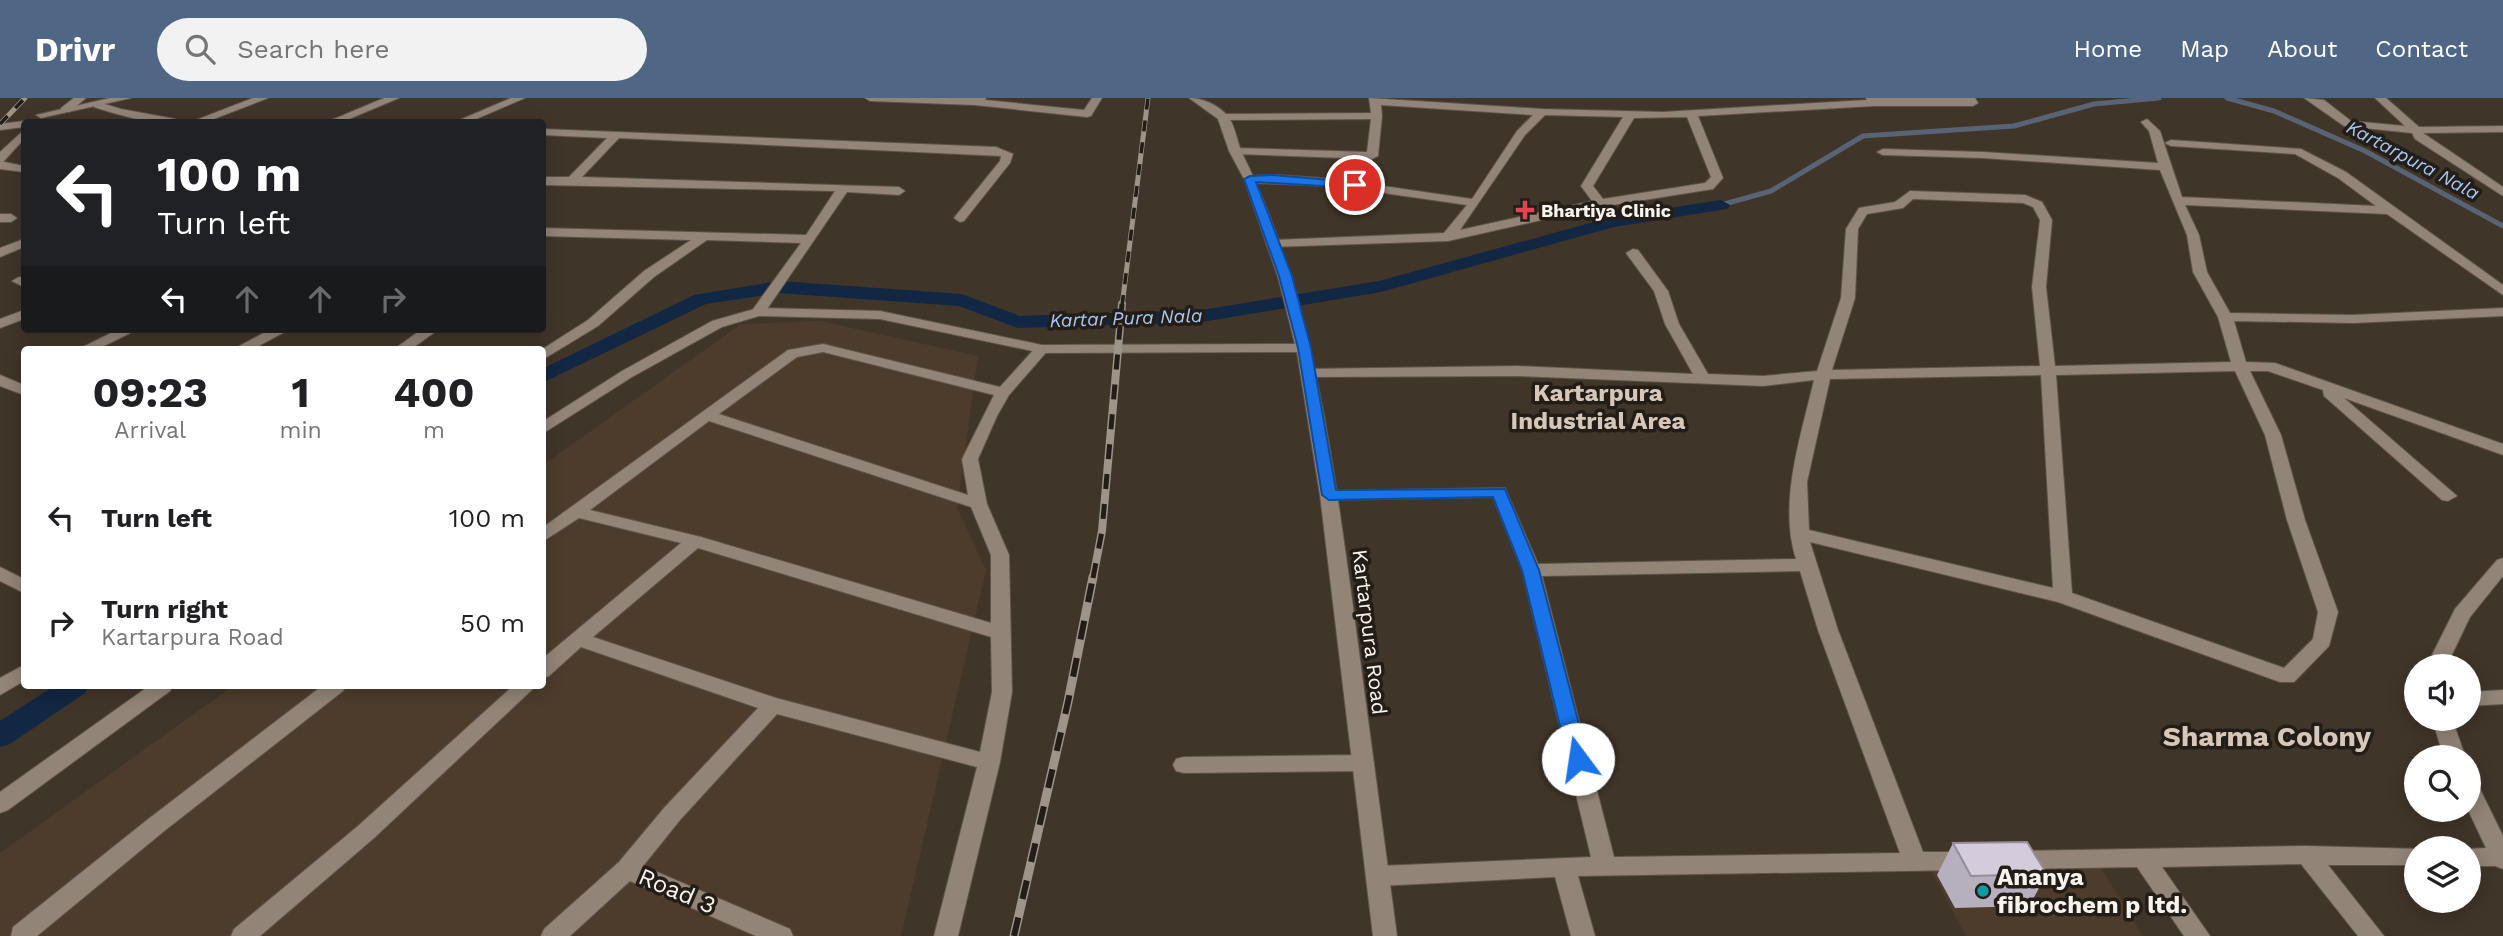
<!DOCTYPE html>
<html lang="en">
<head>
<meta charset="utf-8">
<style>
	:root { --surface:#fff; --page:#f2f2f2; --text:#202124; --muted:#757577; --accent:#506685 }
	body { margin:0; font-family:"Work Sans",sans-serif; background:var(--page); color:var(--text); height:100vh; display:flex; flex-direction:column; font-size:26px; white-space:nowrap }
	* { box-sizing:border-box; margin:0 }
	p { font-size:23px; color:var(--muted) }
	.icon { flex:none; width:38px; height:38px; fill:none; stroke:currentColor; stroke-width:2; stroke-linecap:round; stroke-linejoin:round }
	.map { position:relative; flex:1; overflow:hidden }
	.drawer { position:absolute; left:21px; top:248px; width:525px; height:343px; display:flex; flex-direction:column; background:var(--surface); border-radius:7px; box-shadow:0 4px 18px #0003 }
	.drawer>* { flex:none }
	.banner { position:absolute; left:21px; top:21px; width:525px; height:214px; border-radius:7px; box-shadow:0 4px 18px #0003; background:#202124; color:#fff; overflow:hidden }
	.fabs { position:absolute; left:2404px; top:556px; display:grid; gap:14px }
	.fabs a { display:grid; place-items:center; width:77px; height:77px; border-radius:50%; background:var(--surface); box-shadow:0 4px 18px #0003; font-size:35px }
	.pin { position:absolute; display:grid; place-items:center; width:60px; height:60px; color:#fff; margin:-30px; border:4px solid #fff; border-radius:50%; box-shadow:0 2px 7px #0007 }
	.me { position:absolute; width:77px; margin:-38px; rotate:346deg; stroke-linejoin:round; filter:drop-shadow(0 0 5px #0008) }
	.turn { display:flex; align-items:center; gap:24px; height:147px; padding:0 21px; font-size:32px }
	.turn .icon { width:91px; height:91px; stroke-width:2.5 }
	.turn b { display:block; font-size:49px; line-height:60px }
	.lanes { display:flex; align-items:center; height:66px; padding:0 21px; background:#0003; justify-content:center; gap:35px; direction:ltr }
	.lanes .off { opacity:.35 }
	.eta { display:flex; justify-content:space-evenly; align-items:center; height:119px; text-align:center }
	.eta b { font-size:42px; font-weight:700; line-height:49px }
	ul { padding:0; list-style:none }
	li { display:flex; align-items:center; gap:21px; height:105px; padding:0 21px }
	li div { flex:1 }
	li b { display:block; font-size:26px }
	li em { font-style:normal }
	header { display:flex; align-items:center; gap:42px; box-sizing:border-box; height:98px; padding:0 35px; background:var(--accent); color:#fff }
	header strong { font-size:33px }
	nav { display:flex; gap:38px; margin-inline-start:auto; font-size:24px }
	.search { width:490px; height:63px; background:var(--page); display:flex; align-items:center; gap:18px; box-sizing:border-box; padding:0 24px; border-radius:38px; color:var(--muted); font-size:26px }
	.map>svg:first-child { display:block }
	.built { fill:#4d3c2c }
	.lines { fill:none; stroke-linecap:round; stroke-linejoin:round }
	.stream { stroke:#586476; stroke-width:5 }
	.canal { fill:#122743; fill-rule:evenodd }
	.minor-casing { stroke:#5e544b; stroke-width:2 }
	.tertiary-casing { stroke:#5e544b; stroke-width:2 }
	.minor { fill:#928477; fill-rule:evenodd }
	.tertiary { fill:#928477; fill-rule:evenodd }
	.rail-far2-casing { stroke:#9d948a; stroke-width:5 }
	.rail-far1-casing { stroke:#9d948a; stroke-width:8 }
	.rail-casing { stroke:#9d948a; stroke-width:9 }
	.rail-far2 { stroke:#231d18; stroke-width:3.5; stroke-dasharray:11; stroke-linecap:butt }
	.rail-far1 { stroke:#231d18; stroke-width:5; stroke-dasharray:15; stroke-linecap:butt }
	.rail { stroke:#231d18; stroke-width:6; stroke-dasharray:19; stroke-linecap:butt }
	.wall { fill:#b6afbd }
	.building { fill:#d4cbdc; stroke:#948e9a; stroke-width:2 }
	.route { fill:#1a73e8; stroke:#114b97; stroke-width:2 }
	.health-dot { fill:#e0444e; stroke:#231d18; stroke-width:2.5 }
	.culture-dot { fill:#0f9aa8; stroke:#231d18; stroke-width:2.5 }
	.labels { text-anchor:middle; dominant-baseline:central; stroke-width:7; stroke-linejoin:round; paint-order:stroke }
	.far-poi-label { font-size:18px; font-weight:bold; fill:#fbf4ec; stroke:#231d18; text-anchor:start }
	.far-water-label { font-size:19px; font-style:italic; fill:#a8c9f4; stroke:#231d18 }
	.street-label { font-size:21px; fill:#fbf4ec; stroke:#231d18 }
	.quarter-label { font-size:24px; font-weight:bold; fill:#d6c7b9; stroke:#231d18 }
	.near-poi-label { font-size:24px; font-weight:bold; fill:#fbf4ec; stroke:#231d18; text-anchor:start }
	.near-street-label { font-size:24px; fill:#fbf4ec; stroke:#231d18 }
	.near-neighbourhood-label { font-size:28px; font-weight:bold; fill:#d6c7b9; stroke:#231d18 }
</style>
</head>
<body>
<header>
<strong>Drivr</strong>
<div class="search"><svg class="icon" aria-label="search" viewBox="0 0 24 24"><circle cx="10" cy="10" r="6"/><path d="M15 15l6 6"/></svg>Search here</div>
<nav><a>Home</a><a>Map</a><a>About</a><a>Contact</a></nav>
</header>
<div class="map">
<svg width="2503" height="838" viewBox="0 0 2503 838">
	<rect width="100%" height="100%" fill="#403529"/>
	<path class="built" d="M820 223 978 258 957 410 986 472 901 838H0V755L233 588H542L543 367 741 226Z
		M2099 767 2143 838H1966L1931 772Z"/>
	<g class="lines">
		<path class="stream" d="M2227 0 2274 13 2365 53 2503 128
			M1721 107 1771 93 1863 38 2014 28 2094 6 2159 0"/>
		<path class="canal" d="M1721 102 1730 107 1727 111 1614 129 1381 194 1202 224 1018 230 959 208 779 195 706 206 542 285V271L694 197 779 183 962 196 1020 218 1202 212 1379 183 1612 119Z
			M54 588H89L85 595 10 646 0 649V623Z"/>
		<defs>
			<path id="minor" d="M74 0H86L69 14H61V10Z
				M253 0H268L206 24H191Z
				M384 0H399L342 24H327Z
				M511 0H525L469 24H455Z
				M865 0H986L985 2 1084 12 1092 0H1102L1091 18 1087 19 975 7 870 3Z
				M1369 0 1542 11 1663 14 1867 2 1866 0H1975L1978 5 1973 8H1874L1698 18 1723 80 1713 91 1600 109 1448 143 1268 149 1266 146 1273 142 1444 135 1467 107 1335 88 1250 85 1244 81 1246 78 1278 77 1335 81 1472 101 1517 33 1533 17 1381 7 1382 18 1378 58 1372 61 1235 56 1229 53 1235 50 1367 54 1371 21 1223 22 1218 19 1223 16 1371 15ZM1545 17 1623 19 1581 88 1592 103 1460 132 1525 37ZM1687 19 1711 79 1705 85 1603 101 1593 88 1634 20Z
				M2304 0 2324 2 2351 23 2405 28 2375 0H2386L2419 29 2503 28V34L2423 35 2503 89V98L2415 41 2412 35 2344 28Z
				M98 4 121 11 175 21 181 24C152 27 122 18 94 9V5Z
				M2147 21 2160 33 2182 99 2376 108 2338 80 2295 56 2171 48 2165 45 2171 42 2301 51 2346 74 2503 187V197L2387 116 2185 107 2199 137 2207 174 2230 215 2353 217 2503 210V218L2353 225 2234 223 2246 264 2275 265 2503 346V357L2344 300 2457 398 2448 403 2442 402 2324 298 2323 292 2268 273H2250L2281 337 2305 422 2338 514 2329 548 2294 584H2280L2058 504 1810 444 1838 532 1923 754H1965L1973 756 1977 763 1973 770 1965 772 1578 778 1595 838H1571L1555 779 1378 788 1370 785 1366 778 1370 771 1378 768 1591 759 1522 472 1493 399 1329 402 1323 401 1320 397 1323 393 1505 390 1538 466 1796 461C1778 405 1801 338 1814 282L1763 288 1517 278 1308 279 1303 277 1300 274 1303 271 1517 268 1693 276 1665 226 1654 193 1626 155 1633 151 1638 152 1668 193 1679 226 1708 276 1763 278 1817 273 1841 200 1846 131 1859 110 1895 104 1910 93 2025 97 2042 104 2052 122 2046 189 2055 268 2231 264 2218 219 2193 174 2187 137 2160 72 1983 60 1883 57 1877 54 1883 51 1983 54 2158 65 2149 33 2141 24ZM1913 101 2023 105 2033 109 2040 122 2032 189 2040 268 1832 272 1855 200 1858 131 1867 116 1903 110ZM2235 273 2265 337 2287 422 2318 514 2313 541 2284 570 2072 495 2056 277ZM2041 277 2053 490 1809 432 1807 384 1830 281ZM1800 473 1818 532 1900 755 1614 759 1542 478Z
				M542 31 996 49 1013 56 1010 65 964 123 960 124 954 120 1000 63 1001 58 619 40 582 79 899 89 905 93 899 97 847 94 763 217 758 218 751 214 801 145 707 142 654 179 598 228 542 262 541 252 588 222 644 173 691 142 542 138V130L806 137 835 93 542 87V79H569L607 40 542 37Z
				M0 63 24 68V74L0 71Z
				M0 116H11L17 120 11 124H0Z
				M24 141V149L0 159V150Z
				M19 179 24 180V189L12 183Z
				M24 212V221L0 230V221Z
				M119 231H138L96 252H77Z
				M271 231H290L251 252H232Z
				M422 231H439L410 252H393Z
				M823 246 1000 289 1037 248 1042 247 1049 251 1009 297 997 318 978 361 987 406 1009 457 1012 594 1000 664 958 838H934L977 669 777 616 680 722 643 768 790 831 793 838H756L630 783 570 838H541L544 831 619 764 664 710 758 610 581 549 549 578 542 580V561L681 445 579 420 542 444V430L788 252ZM823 254 994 297 962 361 968 397 719 316 797 259ZM709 323 971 409 991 457V525L701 439 590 412ZM698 450 991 539 992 594 980 654 776 600 593 539Z
				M0 277 24 287V297L0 288Z
				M2503 460V478L2470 519 2446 569H2426L2455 511 2497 462Z
				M0 469 24 481V495L0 483Z
				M24 567V583L0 597V580Z
				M322 588H346L343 593 163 734 37 838H11L13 829 147 722Z
				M513 588H536L374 740 260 838H231L234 831 358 728Z
				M2503 592V606L2469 608V594Z
				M2432 621H2452L2466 660H2444Z
				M1363 657 1371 659 1374 665 1371 671 1363 673 1184 675 1176 673 1173 667 1176 661 1184 659Z
				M2469 683 2477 685 2503 738V771L2495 768H2469V751H2466L2486 750 2468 712Z
				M2307 748 2423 751H2417V767H2328L2384 838H2358L2301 766 2162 769 2210 838H2184L2137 769 2014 771 2006 769 2002 762 2006 755 2014 753Z"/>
			<path id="tertiary" d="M110 0H131L41 20 36 17Z
				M1189 0C1202 0 1216 6 1226 16 1235 25 1237 44 1242 55 1311 194 1331 349 1352 501 1367 614 1382 726 1397 838H1373L1320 397 1297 254 1042 255 880 221 759 218 722 229 632 279 542 336V324L622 273 712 223 758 210 880 213 1042 247 1295 246 1278 179 1244 81 1229 53 1218 21Z
				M24 23 29 24H24V29L0 32V26Z
				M24 32V41L4 63 0 65V54Z
				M149 588H173L170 593 8 712 0 715V694Z"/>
		</defs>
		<use href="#minor" class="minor-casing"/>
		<use href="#tertiary" class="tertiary-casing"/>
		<use href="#minor" class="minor"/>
		<use href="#tertiary" class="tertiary"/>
		<defs>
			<path id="rail-far2" d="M0 26 25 0
				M1122 208 1148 0"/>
			<path id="rail-far1" d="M1093 480 1102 433 1122 206"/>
			<path id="rail" d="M1014 838 1068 604 1093 479"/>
		</defs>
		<use href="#rail-far2" class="rail-far2-casing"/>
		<use href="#rail-far1" class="rail-far1-casing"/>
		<use href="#rail" class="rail-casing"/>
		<use href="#rail-far2" class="rail-far2"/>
		<use href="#rail-far1" class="rail-far1"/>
		<use href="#rail" class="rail"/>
	</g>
	<path class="wall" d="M1953 745 2047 776 2029 808 1955 810 1937 777Z"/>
	<path class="building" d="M2027 744 2047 776 1971 778 1953 745Z"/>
	<path class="route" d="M1272 77 1355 84 1360 87 1355 90 1256 84 1292 178 1311 250 1336 392 1505 391 1539 472 1588 661 1585 666 1578 668 1571 666 1568 661 1522 472 1493 399 1329 402 1322 397 1298 250 1279 178 1244 81 1250 78Z"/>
	<path class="health-dot" d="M1521.5 101.5h7v7h7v7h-7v7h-7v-7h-7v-7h7z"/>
	<circle class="culture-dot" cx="1983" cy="793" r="7"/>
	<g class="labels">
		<g class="far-poi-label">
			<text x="1541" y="112">Bhartiya Clinic</text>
		</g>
		<g class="far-water-label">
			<text transform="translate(2413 62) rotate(28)">Kartarpura Nala</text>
			<text transform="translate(1126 220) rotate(-2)">Kartar Pura Nala</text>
		</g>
		<g class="street-label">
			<text transform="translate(1370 534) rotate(83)">Kartarpura Road</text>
		</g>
		<g class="quarter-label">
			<text x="1598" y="295">Kartarpura<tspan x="1598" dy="28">Industrial Area</tspan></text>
		</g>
		<g class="near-poi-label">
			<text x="1997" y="779">Ananya<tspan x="1997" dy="28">fibrochem p ltd.</tspan></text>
		</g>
		<g class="near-street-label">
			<text transform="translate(677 793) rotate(23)">Road 3</text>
		</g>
		<g class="near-neighbourhood-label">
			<text x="2267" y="638">Sharma Colony</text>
		</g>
	</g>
</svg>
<div class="fabs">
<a><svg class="icon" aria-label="sound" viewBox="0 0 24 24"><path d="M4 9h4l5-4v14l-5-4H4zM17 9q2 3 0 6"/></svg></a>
<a><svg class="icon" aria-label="search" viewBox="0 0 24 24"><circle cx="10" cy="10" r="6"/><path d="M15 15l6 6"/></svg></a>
<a><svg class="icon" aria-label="layers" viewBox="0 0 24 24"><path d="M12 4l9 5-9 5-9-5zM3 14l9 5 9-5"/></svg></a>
</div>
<div class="pin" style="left:1355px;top:87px;background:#d93025"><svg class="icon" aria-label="arrive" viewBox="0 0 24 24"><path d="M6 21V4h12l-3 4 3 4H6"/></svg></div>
<svg class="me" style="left:1578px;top:661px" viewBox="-20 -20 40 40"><circle r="19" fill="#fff"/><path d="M0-13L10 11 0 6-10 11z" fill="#1a73e8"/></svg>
<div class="banner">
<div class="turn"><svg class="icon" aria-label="left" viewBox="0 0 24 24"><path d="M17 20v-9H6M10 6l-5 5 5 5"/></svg><div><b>100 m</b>Turn left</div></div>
<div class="lanes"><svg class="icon" aria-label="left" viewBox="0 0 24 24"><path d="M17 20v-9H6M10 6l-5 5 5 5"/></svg><svg class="icon off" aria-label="ahead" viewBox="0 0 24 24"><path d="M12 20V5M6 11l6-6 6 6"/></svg><svg class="icon off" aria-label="ahead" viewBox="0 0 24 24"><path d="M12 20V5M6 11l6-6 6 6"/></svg><svg class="icon off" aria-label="right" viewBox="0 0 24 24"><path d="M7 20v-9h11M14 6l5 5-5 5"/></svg></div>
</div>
<section class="drawer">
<div class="eta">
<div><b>09:23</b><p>Arrival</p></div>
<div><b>1</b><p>min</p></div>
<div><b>400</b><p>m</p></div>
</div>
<ul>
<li><svg class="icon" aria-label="left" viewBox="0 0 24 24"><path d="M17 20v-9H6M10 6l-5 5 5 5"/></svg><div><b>Turn left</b></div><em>100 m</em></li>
<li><svg class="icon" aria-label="right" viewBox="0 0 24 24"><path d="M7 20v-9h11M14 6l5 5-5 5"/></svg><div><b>Turn right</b><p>Kartarpura Road</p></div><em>50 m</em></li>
</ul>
</section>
</div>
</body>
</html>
